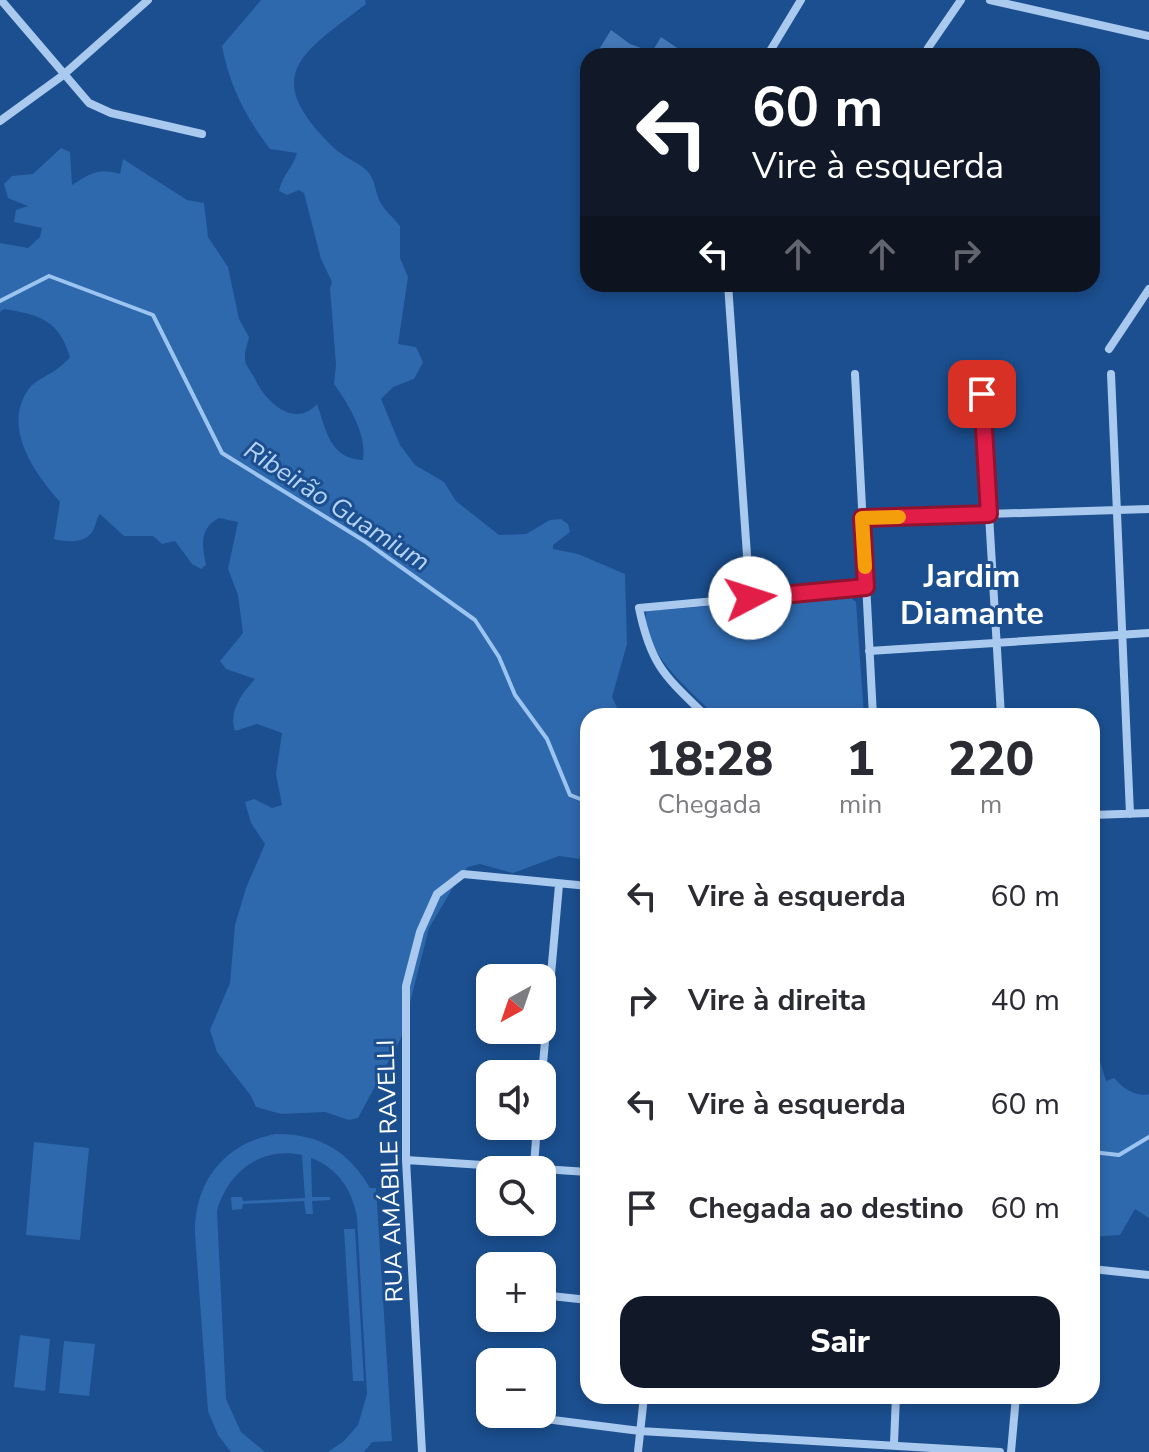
<!DOCTYPE html>
<html lang="pt">
<head>
<meta charset="utf-8">
<style>
	:root { --surface:#fff; --page:#f7f7f7; --text:#2b2b33; --muted:#7c7c81; --accent:#111827 }
	body { margin:0; font-family:"Nunito Sans",sans-serif; background:var(--page); color:var(--text); height:100vh; display:flex; flex-direction:column; font-size:30px; white-space:nowrap }
	* { box-sizing:border-box; margin:0 }
	p { font-size:26px; color:var(--muted) }
	.icon { flex:none; width:44px; height:44px; fill:none; stroke:currentColor; stroke-width:2; stroke-linecap:round; stroke-linejoin:round }
	.map { position:relative; flex:1; overflow:hidden }
	.panel { position:absolute; left:580px; top:708px; width:520px; height:696px; display:flex; flex-direction:column; background:var(--surface); border-radius:24px; box-shadow:0 4px 12px #0003 }
	.panel>* { flex:none }
	.hud { position:absolute; left:580px; top:48px; width:520px; height:244px; border-radius:24px; box-shadow:0 4px 12px #0003; background:#111827; color:#fff; overflow:hidden }
	.needle { width:52px; rotate:220deg }
	.fabs { position:absolute; left:476px; top:964px; display:grid; gap:16px }
	.fabs a { display:grid; place-items:center; width:80px; height:80px; border-radius:16px; background:var(--surface); box-shadow:0 4px 12px #0003; font-size:40px }
	.pin { position:absolute; display:grid; place-items:center; width:68px; height:68px; color:#fff; margin:-34px; border-radius:16px; box-shadow:0 4px 12px #0006 }
	.me { position:absolute; width:88px; margin:-44px; rotate:85deg; stroke-linejoin:round; filter:drop-shadow(0 0 6px #0008) }
	.turn { display:flex; align-items:center; gap:28px; height:168px; padding:0 40px; font-size:36px }
	.turn .icon { width:104px; height:104px; stroke-width:2.5 }
	.turn b { display:block; font-size:56px; line-height:68px }
	.lanes { display:flex; align-items:center; height:76px; padding:0 40px; background:#0003; justify-content:center; gap:40px; direction:ltr }
	.lanes .off { opacity:.35 }
	.eta { display:flex; justify-content:space-evenly; align-items:center; height:136px; text-align:center }
	.eta b { font-size:48px; font-weight:800; line-height:56px }
	.action { display:flex; gap:16px; margin-top:auto; padding:16px 40px }
	.action a { flex:1; height:92px; border-radius:24px; background:var(--accent); color:#fff; font-size:32px; font-weight:800; line-height:92px; text-align:center }
	ul { padding:0; list-style:none }
	li { display:flex; align-items:center; gap:24px; height:104px; padding:0 40px }
	li div { flex:1 }
	li b { display:block; font-size:30px }
	li em { font-style:normal }
	.map>svg:first-child { display:block }
	.green { fill:#2e69ad }
	.lines { fill:none; stroke-linecap:round; stroke-linejoin:round }
	.stream { stroke:#9cc4f0; stroke-width:4 }
	.building { fill:#4478b7 }
	.street { stroke:#a9c9ee; stroke-width:8 }
	.route-casing { stroke:#92132f; stroke-width:20 }
	.route { stroke:#e11d48; stroke-width:14 }
	.slow { stroke:#f59e0b; stroke-width:14 }
	.labels { text-anchor:middle; dominant-baseline:central; stroke-width:6; stroke-linejoin:round; paint-order:stroke }
	.street-label { font-size:24px; fill:#fff; stroke:#1b4f8f }
	.water-label { font-size:26px; font-style:italic; fill:#b5d3f5; stroke:#1b4f8f }
	.district-label { font-size:32px; font-weight:bold; fill:#fff; stroke:#1b4f8f }
</style>
</head>
<body>
<div class="map">
<svg width="1149" height="1452" viewBox="0 0 1149 1452">
	<rect width="100%" height="100%" fill="#1b4f8f"/>
	<path class="green" d="M261 0H365L366 4C301 54 259 75 334 148 344 158 361 163 369 173 375 181 376 194 380 202 385 211 394 218 400 226V258L408 277 398 344 416 347 423 362 414 379 393 387 381 399 400 445 415 465 444 482 456 501 499 535 526 534 550 520 561 519 568 524 570 532 553 545V549L578 554 625 574 627 644 612 697 621 716H588V860L559 856 513 873 480 864 468 867 461 874 429 928 401 1038 358 1118 349 1120 325 1112 281 1114 256 1107 251 1096 217 1052 210 1030 230 983 235 925 246 888 265 844 251 823 245 802 254 799 272 808 282 805 276 774 282 733 257 724 235 731C228 712 242 693 255 679L226 669 220 661 243 633 238 595 228 569 238 522 219 518C199 528 202 546 206 565L201 569 192 564 175 541 162 544 153 536H124L100 514C96 519 96 526 92 532 84 544 65 542 54 539L60 502C33 472 0 424 31 386 47 373 54 375 70 357 59 320 40 315 4 309L0 312V243L28 248 40 237 42 228 14 222 16 210 28 206 8 198 4 184 12 176 33 174 61 148 70 152 72 185C89 174 99 167 120 174L123 159 187 200 204 203 208 237 228 267 239 319 249 337C248 343 245 350 245 356 244 365 251 371 255 379 266 402 294 429 317 404 326 430 330 459 363 460 367 434 349 405 334 384L336 365 330 288 332 282 321 259 304 193 299 190 287 195 279 191C282 175 293 168 297 153L270 149C245 116 230 87 222 46Z
		M847 595 856 602 864 716H716C694 695 635 645 647 611Z
		M1092 1034 1106 1081 1114 1078C1124 1089 1135 1097 1149 1094V1218L1135 1209 1120 1235 1092 1237Z
		M275 1134C318 1133 349 1151 370 1188H376L392 1441 372 1442 364 1452H328L344 1441 358 1425 367 1394 357 1217C352 1190 338 1168 311 1158L312 1197H330V1200L312 1201 313 1214H306L304 1201 243 1204 242 1209 232 1210 231 1197H242L243 1201 305 1198 302 1155C261 1146 228 1172 217 1211L226 1399 241 1432 265 1452H231L218 1435 208 1411 195 1234C194 1182 224 1144 275 1134Z
		M34 1142 89 1148 80 1240 26 1235Z
		M344 1229H355L364 1381H353Z
		M20 1335 50 1339 45 1391 14 1387Z
		M64 1341 95 1344 89 1396 59 1393Z"/>
	<g class="lines">
		<path class="stream" d="M0 301 49 276 153 315 222 453 366 542 475 620 499 657 515 695 547 739 570 795 588 802
			M1092 1152 1119 1155 1149 1137"/>
	</g>
	<path class="building" d="M611 30 630 44 652 52 661 37 689 56H595Z"/>
	<g class="lines">
		<path class="street" d="M1 0 89 103 111 113 202 134
			M990 0 1149 36
			M928 48 961 0
			M767 56 801 0
			M0 121 62 76 148 0
			M728 284 750 598
			M1109 349 1149 289
			M980 364 1001 716
			M855 374 873 716
			M1111 374 1130 814
			M862 518 1149 509
			M869 651 1149 633
			M706 716C665 676 651 666 639 608L866 587
			M1092 815 1149 813
			M542 1075 559 885
			M406 1160 588 1172
			M534 1166 537 1126
			M1092 1269 1149 1275
			M542 1295 588 1300
			M506 1414 640 1431 1000 1452
			M894 1443 896 1396
			M422 1452 406 1160V986L420 932 437 894 463 874 588 886
			M638 1452 644 1396
			M1011 1452 1016 1396"/>
	</g>
	<g class="lines">
		<defs>
			<path id="route" d="M750 598 866 587 862 518 989 514 982 394"/>
		</defs>
		<use href="#route" class="route-casing"/>
		<use href="#route" class="route"/>
		<path class="slow" d="M865 567 862 518 899 517"/>
	</g>
	<g class="labels">
		<g class="street-label">
			<text transform="translate(390 1171) rotate(-92)">RUA AMÁBILE RAVELLI</text>
		</g>
		<g class="water-label">
			<text transform="translate(337 506) rotate(33)">Ribeirão Guamium</text>
		</g>
		<g class="district-label">
			<text x="972" y="576">Jardim<tspan x="972" dy="37">Diamante</tspan></text>
		</g>
	</g>
</svg>
<div class="fabs">
<a><svg class="needle" viewBox="-14 -14 28 28"><path d="M0-13l5 13h-10z" fill="#e53935"/><path d="M0 13l5-13h-10z" fill="#7c7c81"/></svg></a>
<a><svg class="icon" aria-label="sound" viewBox="0 0 24 24"><path d="M4 9h4l5-4v14l-5-4H4zM17 9q2 3 0 6"/></svg></a>
<a><svg class="icon" aria-label="search" viewBox="0 0 24 24"><circle cx="10" cy="10" r="6"/><path d="M15 15l6 6"/></svg></a>
<a>+</a>
<a>−</a>
</div>
<div class="pin" style="left:982px;top:394px;background:#d93025"><svg class="icon" aria-label="arrive" viewBox="0 0 24 24"><path d="M6 21V4h12l-3 4 3 4H6"/></svg></div>
<svg class="me" style="left:750px;top:598px" viewBox="-20 -20 40 40"><circle r="19" fill="#fff"/><path d="M0-13L10 11 0 6-10 11z" fill="#e11d48"/></svg>
<div class="hud">
<div class="turn"><svg class="icon" aria-label="left" viewBox="0 0 24 24"><path d="M17 20v-9H6M10 6l-5 5 5 5"/></svg><div><b>60 m</b>Vire à esquerda</div></div>
<div class="lanes"><svg class="icon" aria-label="left" viewBox="0 0 24 24"><path d="M17 20v-9H6M10 6l-5 5 5 5"/></svg><svg class="icon off" aria-label="ahead" viewBox="0 0 24 24"><path d="M12 20V5M6 11l6-6 6 6"/></svg><svg class="icon off" aria-label="ahead" viewBox="0 0 24 24"><path d="M12 20V5M6 11l6-6 6 6"/></svg><svg class="icon off" aria-label="right" viewBox="0 0 24 24"><path d="M7 20v-9h11M14 6l5 5-5 5"/></svg></div>
</div>
<section class="panel">
<div class="eta">
<div><b>18:28</b><p>Chegada</p></div>
<div><b>1</b><p>min</p></div>
<div><b>220</b><p>m</p></div>
</div>
<ul>
<li><svg class="icon" aria-label="left" viewBox="0 0 24 24"><path d="M17 20v-9H6M10 6l-5 5 5 5"/></svg><div><b>Vire à esquerda</b></div><em>60 m</em></li>
<li><svg class="icon" aria-label="right" viewBox="0 0 24 24"><path d="M7 20v-9h11M14 6l5 5-5 5"/></svg><div><b>Vire à direita</b></div><em>40 m</em></li>
<li><svg class="icon" aria-label="left" viewBox="0 0 24 24"><path d="M17 20v-9H6M10 6l-5 5 5 5"/></svg><div><b>Vire à esquerda</b></div><em>60 m</em></li>
<li><svg class="icon" aria-label="arrive" viewBox="0 0 24 24"><path d="M6 21V4h12l-3 4 3 4H6"/></svg><div><b>Chegada ao destino</b></div><em>60 m</em></li>
</ul>
<div class="action"><a>Sair</a></div>
</section>
</div>
</body>
</html>
